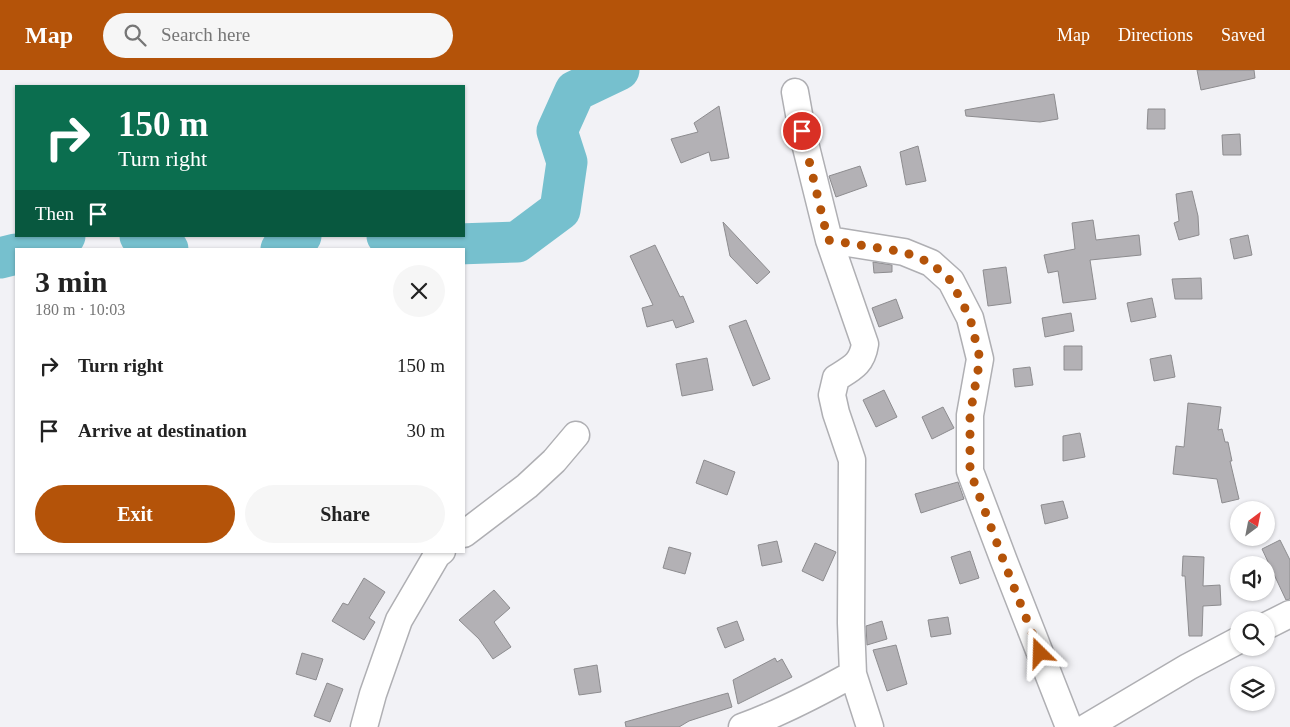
<!DOCTYPE html>
<html lang="en">
<head>
<meta charset="utf-8">
<style>
	:root { --surface:#fff; --page:#f6f6f6; --text:#222; --muted:#767676; --accent:#b45309 }
	body { margin:0; font-family:"Times New Roman",serif; background:var(--page); color:var(--text); height:100vh; display:flex; flex-direction:column; font-size:19px; white-space:nowrap }
	* { box-sizing:border-box; margin:0 }
	p { font-size:16px; color:var(--muted) }
	.icon { flex:none; width:28px; height:28px; fill:none; stroke:currentColor; stroke-width:2; stroke-linecap:round; stroke-linejoin:round }
	.map { position:relative; flex:1; overflow:hidden }
	.panel { position:absolute; left:15px; top:178px; width:450px; height:305px; display:flex; flex-direction:column; background:var(--surface); border-radius:0px; box-shadow:0 1px 4px #0004 }
	.panel>* { flex:none }
	.banner { position:absolute; left:15px; top:15px; width:450px; height:152px; border-radius:0px; box-shadow:0 1px 4px #0004; background:#0b6e4f; color:#fff; overflow:hidden }
	.needle { width:32px; rotate:32deg }
	.controls { position:absolute; left:1230px; top:431px; display:grid; gap:10px }
	.controls a { display:grid; place-items:center; width:45px; height:45px; border-radius:50%; background:var(--surface); box-shadow:0 1px 4px #0004; font-size:25px }
	.pin { position:absolute; display:grid; place-items:center; width:42px; height:42px; color:#fff; margin:-21px; border:2px solid #fff; border-radius:50%; box-shadow:0 1px 5px #0007 }
	.me { position:absolute; width:55px; margin:-28px; rotate:338deg; stroke-linejoin:round; filter:drop-shadow(0 0 4px #0008) }
	.turn { display:flex; align-items:center; gap:18px; height:105px; padding:0 20px; font-size:22px }
	.turn .icon { width:65px; height:65px; stroke-width:2.5 }
	.turn b { display:block; font-size:35px; line-height:42px }
	.then { display:flex; align-items:center; height:48px; padding:0 20px; background:#0003; gap:10px; font-size:19px }
	.round { display:grid; place-items:center; flex:none; width:52px; height:52px; border-radius:26px; background:var(--page) }
	.head { display:flex; align-items:center; justify-content:space-between; height:85px; padding:0 20px }
	h1 { font-size:30px; font-weight:600; line-height:38px }
	.primary-button { display:flex; gap:10px; margin-top:auto; padding:10px 20px }
	.primary-button a { flex:1; height:58px; border-radius:30px; background:var(--accent); color:#fff; font-size:20px; font-weight:600; line-height:58px; text-align:center }
	.primary-button a+a { background:var(--page); color:var(--text) }
	ul { padding:0; list-style:none }
	li { display:flex; align-items:center; gap:15px; height:65px; padding:0 20px }
	li div { flex:1 }
	li b { display:block; font-size:19px }
	li em { font-style:normal }
	header { display:flex; align-items:center; gap:30px; box-sizing:border-box; height:70px; padding:0 25px; background:var(--accent); color:#fff }
	header strong { font-size:24px }
	nav { display:flex; gap:28px; margin-inline-start:auto; font-size:18px }
	.search { width:350px; height:45px; background:var(--page); display:flex; align-items:center; gap:12px; box-sizing:border-box; padding:0 18px; border-radius:28px; color:var(--muted); font-size:19px }
	.map>svg:first-child { display:block }
	.lines { fill:none; stroke-linecap:round; stroke-linejoin:round }
	.river { stroke:#76c0ce; stroke-width:41 }
	.building { fill:#b3b1b5; stroke:#8d8c8f }
	.minor-casing { stroke:#afafb3; stroke-width:29 }
	.minor { stroke:#fff; stroke-width:26 }
	.route { stroke:#b45309; stroke-width:9; stroke-dasharray:0 16.2 }
</style>
</head>
<body>
<header>
<strong>Map</strong>
<div class="search"><svg class="icon" aria-label="search" viewBox="0 0 24 24"><circle cx="10" cy="10" r="6"/><path d="M15 15l6 6"/></svg>Search here</div>
<nav><a>Map</a><a>Directions</a><a>Saved</a></nav>
</header>
<div class="map">
<svg width="1290" height="657" viewBox="0 0 1290 657">
	<rect width="100%" height="100%" fill="#f2f2f6"/>
	<g class="lines">
		<path class="river" d="M140 166 168 179
			M387 166 458 174 517 172 560 140 567 92 557 61 575 21 619 0
			M37 179 65 166
			M281 179 301 166
			M0 188 16 184"/>
	</g>
	<path class="building" d="M1197 0H1254L1255 8 1201 20Z
		M1054 24 1058 49 1040 52 966 46 965 40Z
		M719 36 729 88 711 91 709 82 681 93 671 69 698 62 694 53Z
		M1148 39H1165V59H1147Z
		M1240 64 1241 85H1223L1222 65Z
		M918 76 926 111 906 115 900 82Z
		M860 96 867 116 836 127 829 106Z
		M1192 121 1198 146 1199 165 1179 170 1174 153 1179 151 1176 124Z
		M1093 150 1096 170 1139 165 1141 185 1090 190 1096 229 1063 233 1058 201 1048 203 1044 185 1075 179 1072 153Z
		M723 152 770 202 757 214 730 186Z
		M1248 165 1252 185 1234 189 1230 169Z
		M655 175 680 227 683 226 694 252 676 258 673 250 647 257 642 238 653 235 630 186Z
		M873 192 892 195V202L874 203Z
		M1006 197 1011 233 988 236 983 200Z
		M1201 208 1202 229H1175L1172 209Z
		M1152 228 1156 247 1131 252 1127 233Z
		M896 229 903 248 879 257 872 238Z
		M1071 243 1074 261 1045 267 1042 248Z
		M746 250 770 309 753 316 729 256Z
		M1064 276H1082V300H1064Z
		M1171 285 1175 307 1154 311 1150 289Z
		M707 288 713 320 682 326 676 294Z
		M1030 297 1033 315 1015 317 1013 299Z
		M884 320 897 347 876 357 863 330Z
		M1188 333 1221 337 1218 360 1222 359 1225 372H1228L1232 391H1230L1239 429 1222 433 1217 409 1173 404 1176 376 1184 377Z
		M943 337 954 358 932 369 922 347Z
		M1080 363 1085 387 1063 391V366Z
		M704 390 735 402 727 425 696 413Z
		M958 412 964 429 921 443 915 424Z
		M1063 431 1068 448 1045 454 1041 435Z
		M1280 470 1290 490V529L1286 530 1262 479Z
		M777 471 782 492 762 496 758 475Z
		M815 473 836 482 823 511 802 501Z
		M669 477 691 483 685 504 663 498Z
		M970 481 979 508 960 514 951 487Z
		M1183 486 1204 487 1203 516 1220 515 1221 535 1203 536 1202 566H1189L1185 506H1182Z
		M364 508 385 522 369 548 375 552 364 570 332 551 343 533 348 535Z
		M494 520 510 538 494 552 511 577 493 589 479 569 459 550Z
		M948 547 951 564 931 567 928 550Z
		M737 551 744 570 725 578 717 558Z
		M882 551 887 569 867 575 866 556Z
		M896 575 907 614 887 621 873 580Z
		M302 583 323 589 316 610 296 604Z
		M775 588 777 592 782 589 792 607 738 634 733 610Z
		M597 595 601 622 579 625 574 599Z
		M327 613 343 619 330 652 314 646Z
		M728 623 732 637 689 651 679 657H626L625 652Z"/>
	<g class="lines">
		<defs>
			<path id="minor" d="M795 22 802 61 829 170 865 274C862 294 852 298 836 308L832 325 836 343 852 390 851 553 853 604 870 657
				M829 170 904 182 931 193 951 211 970 248 980 289 970 345V401L1004 491 1069 657
				M464 464 527 416 554 391 576 365
				M1266 556 1290 544
				M364 657 373 624 399 550 437 485 442 481
				M742 657C781 643 817 624 853 604
				M1087 657 1188 597 1239 570"/>
		</defs>
		<use href="#minor" class="minor-casing"/>
		<use href="#minor" class="minor"/>
	</g>
	<g class="lines">
		<path class="route" d="M802 61 828 170 904 182 931 193 951 211 970 248 980 289 970 345V401L1004 492 1040 583"/>
	</g>
</svg>
<div class="controls">
<a><svg class="needle" viewBox="-14 -14 28 28"><path d="M0-13l5 13h-10z" fill="#e53935"/><path d="M0 13l5-13h-10z" fill="#767676"/></svg></a>
<a><svg class="icon" aria-label="sound" viewBox="0 0 24 24"><path d="M4 9h4l5-4v14l-5-4H4zM17 9q2 3 0 6"/></svg></a>
<a><svg class="icon" aria-label="search" viewBox="0 0 24 24"><circle cx="10" cy="10" r="6"/><path d="M15 15l6 6"/></svg></a>
<a><svg class="icon" aria-label="layers" viewBox="0 0 24 24"><path d="M12 4l9 5-9 5-9-5zM3 14l9 5 9-5"/></svg></a>
</div>
<div class="pin" style="left:802px;top:61px;background:#d93025"><svg class="icon" aria-label="arrive" viewBox="0 0 24 24"><path d="M6 21V4h12l-3 4 3 4H6"/></svg></div>
<svg class="me" style="left:1040px;top:583px" viewBox="-20 -20 40 40"><path d="M0-17L14 15 0 8-14 15z" fill="#b45309" stroke="#fff" stroke-width="4"/></svg>
<div class="banner">
<div class="turn"><svg class="icon" aria-label="right" viewBox="0 0 24 24"><path d="M7 20v-9h11M14 6l5 5-5 5"/></svg><div><b>150 m</b>Turn right</div></div>
<div class="then">Then<svg class="icon" aria-label="arrive" viewBox="0 0 24 24"><path d="M6 21V4h12l-3 4 3 4H6"/></svg></div>
</div>
<section class="panel">
<div class="head"><div><h1>3 min</h1><p>180 m · 10:03</p></div><a class="round"><svg class="icon" aria-label="close" viewBox="0 0 24 24"><path d="M6 6l12 12M18 6L6 18"/></svg></a></div>
<ul>
<li><svg class="icon" aria-label="right" viewBox="0 0 24 24"><path d="M7 20v-9h11M14 6l5 5-5 5"/></svg><div><b>Turn right</b></div><em>150 m</em></li>
<li><svg class="icon" aria-label="arrive" viewBox="0 0 24 24"><path d="M6 21V4h12l-3 4 3 4H6"/></svg><div><b>Arrive at destination</b></div><em>30 m</em></li>
</ul>
<div class="primary-button"><a>Exit</a><a>Share</a></div>
</section>
</div>
</body>
</html>
